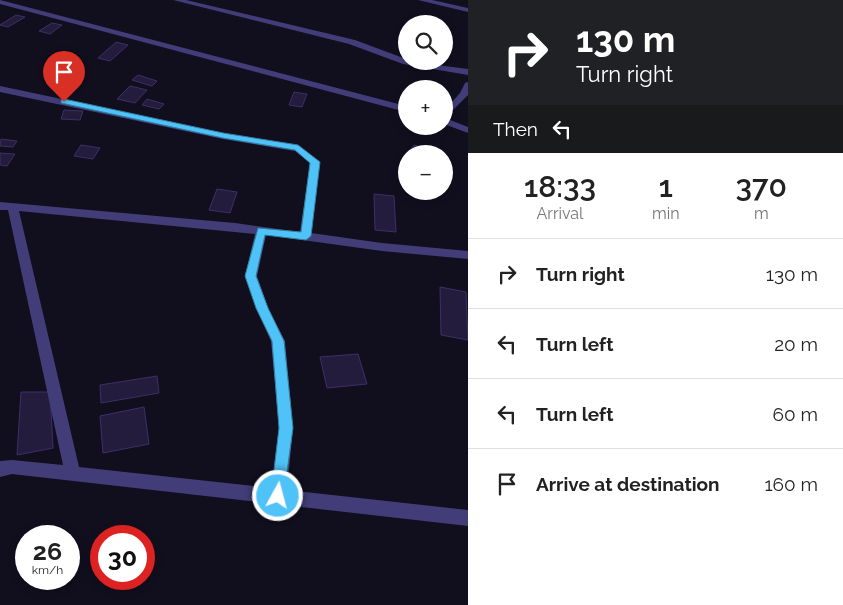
<!DOCTYPE html>
<html lang="en">
<head>
<meta charset="utf-8">
<style>
	:root { --surface:#fff; --page:#f2f2f2; --text:#222; --muted:#767676; --line:#e0e0e0 }
	body { margin:0; font-family:Raleway,sans-serif; background:var(--page); color:var(--text); height:100vh; display:flex; flex-direction:column; font-size:19px; white-space:nowrap }
	* { box-sizing:border-box; margin:0 }
	p { font-size:16px; color:var(--muted) }
	.icon { flex:none; width:28px; height:28px; fill:none; stroke:currentColor; stroke-width:2; stroke-linecap:round; stroke-linejoin:round }
	.map { position:relative; flex:1; overflow:hidden }
	.side { display:flex; flex-direction:column; background:var(--surface); width:375px }
	.side>* { flex:none }
	.hud { background:#202124; color:#fff; overflow:hidden }
	.buttons { position:absolute; left:398px; top:15px; display:grid; gap:10px }
	.buttons a { display:grid; place-items:center; width:55px; height:55px; border-radius:50%; background:var(--surface); box-shadow:0 2px 8px #0003; font-size:25px }
	.speed { position:absolute; left:15px; top:525px; display:flex; gap:10px; font-size:25px; font-weight:700; text-align:center }
	.speed>* { display:grid; place-content:center; width:65px; height:65px; border-radius:50%; background:var(--surface); box-shadow:0 2px 8px #0003; line-height:1 }
	.speed small { font-size:12px; font-weight:400 }
	.speed .limit { border:8px solid #d22; background:#fff; color:#111 }
	.pin { position:absolute; display:grid; place-items:center; width:42px; height:42px; color:#fff; margin:-51px -21px; border-radius:50% 50% 50% 0; rotate:-45deg; box-shadow:0 0 5px #0007 }
	.pin .icon { rotate:45deg }
	.me { position:absolute; width:55px; margin:-28px; rotate:7deg; stroke-linejoin:round; filter:drop-shadow(0 0 4px #0008) }
	.turn { display:flex; align-items:center; gap:18px; height:105px; padding:0 25px; font-size:22px }
	.turn .icon { width:65px; height:65px; stroke-width:2.5 }
	.turn b { display:block; font-size:35px; line-height:42px }
	.then { display:flex; align-items:center; height:48px; padding:0 25px; background:#0003; gap:10px; font-size:19px }
	.eta { display:flex; justify-content:space-evenly; align-items:center; height:85px; text-align:center }
	.eta b { font-size:30px; font-weight:600; line-height:35px }
	ul { padding:0; list-style:none }
	li { display:flex; align-items:center; gap:15px; height:70px; padding:0 25px; border-top:1px solid var(--line) }
	li div { flex:1 }
	li b { display:block; font-size:19px }
	li em { font-style:normal }
	main { display:flex; flex:1; min-height:0 }
	.map>svg:first-child { display:block }
	.building { fill:#241c3d; stroke:#3d3067 }
	.lines { fill:none; stroke-linecap:round; stroke-linejoin:round }
	.minor { fill:#423d78; fill-rule:evenodd }
	.route { fill:#4fc3f7; stroke:#337fa1 }
</style>
</head>
<body>
<main>
<div class="map">
<svg width="468" height="605" viewBox="0 0 468 605">
	<rect width="100%" height="100%" fill="#110e1e"/>
	<path class="building" d="M16 15 25 17 8 27 0 25Z
		M52 23 62 25 50 34 39 31Z
		M116 42 128 45 110 61 98 58Z
		M138 75 157 81 152 86 132 80Z
		M130 86 147 90 135 103 117 99Z
		M294 92 307 94 302 107 289 105Z
		M147 99 164 104 159 109 142 105Z
		M64 110 83 111 80 120 61 119Z
		M1 139 17 141 13 147 0 146Z
		M81 145 100 148 93 159 74 156Z
		M414 145 437 152 436 154H408Z
		M0 153 15 154 7 166 0 165Z
		M217 189 237 192 230 213 209 210Z
		M374 194 394 196 396 232 375 230Z
		M440 287 466 292 468 340 441 335Z
		M358 354 367 384 327 388 320 357Z
		M157 376 159 393 101 403 100 385Z
		M21 392H50L53 448 17 455Z
		M144 407 149 444 103 453 100 416Z"/>
	<g class="lines">
		<path class="minor" d="M0 0 406 106V112L0 4Z
			M173 0H186L355 40 406 59V61L468 69V75L403 64 349 44Z
			M418 0H432L468 8V12Z
			M468 82V95L445 118 468 127V133L444 124V111L460 93 465 83Z
			M0 86 223 133 298 145 320 162 311 233 382 243 468 251V259L382 251 266 235 257 276 268 308 285 341 293 428 287 490 468 510V526L12 474 0 477V461L12 460 63 465 8 210H0V202L235 223 300 232 310 163 295 151 223 139 0 92ZM19 211 255 234 245 276 256 308 271 341 279 428 271 488 79 467Z"/>
	</g>
	<path class="route" d="M64 99 223 133 298 145 320 162 311 236 306 240 265 235 256 276 268 308 284 341 293 428 283 501 278 503 273 501 271 496 279 428 272 341 256 308 245 276 258 228 301 232 310 163 295 150 223 138 61 103V100Z"/>
</svg>
<div class="buttons">
<a><svg class="icon" aria-label="search" viewBox="0 0 24 24"><circle cx="10" cy="10" r="6"/><path d="M15 15l6 6"/></svg></a>
<a>+</a>
<a>−</a>
</div>
<div class="speed"><div>26<small>km/h</small></div><div class="limit">30</div></div>
<div class="pin" style="left:64px;top:102px;background:#d93025"><svg class="icon" aria-label="arrive" viewBox="0 0 24 24"><path d="M6 21V4h12l-3 4 3 4H6"/></svg></div>
<svg class="me" style="left:278px;top:496px" viewBox="-20 -20 40 40"><circle r="17" fill="#4fc3f7" stroke="#fff" stroke-width="3"/><path d="M0-11L8 9 0 5-8 9z" fill="#fff"/></svg>
</div>
<section class="side">
<div class="hud">
<div class="turn"><svg class="icon" aria-label="right" viewBox="0 0 24 24"><path d="M7 20v-9h11M14 6l5 5-5 5"/></svg><div><b>130 m</b>Turn right</div></div>
<div class="then">Then<svg class="icon" aria-label="left" viewBox="0 0 24 24"><path d="M17 20v-9H6M10 6l-5 5 5 5"/></svg></div>
</div>
<div class="eta">
<div><b>18:33</b><p>Arrival</p></div>
<div><b>1</b><p>min</p></div>
<div><b>370</b><p>m</p></div>
</div>
<ul>
<li><svg class="icon" aria-label="right" viewBox="0 0 24 24"><path d="M7 20v-9h11M14 6l5 5-5 5"/></svg><div><b>Turn right</b></div><em>130 m</em></li>
<li><svg class="icon" aria-label="left" viewBox="0 0 24 24"><path d="M17 20v-9H6M10 6l-5 5 5 5"/></svg><div><b>Turn left</b></div><em>20 m</em></li>
<li><svg class="icon" aria-label="left" viewBox="0 0 24 24"><path d="M17 20v-9H6M10 6l-5 5 5 5"/></svg><div><b>Turn left</b></div><em>60 m</em></li>
<li><svg class="icon" aria-label="arrive" viewBox="0 0 24 24"><path d="M6 21V4h12l-3 4 3 4H6"/></svg><div><b>Arrive at destination</b></div><em>160 m</em></li>
</ul>
</section>
</main>
</body>
</html>
